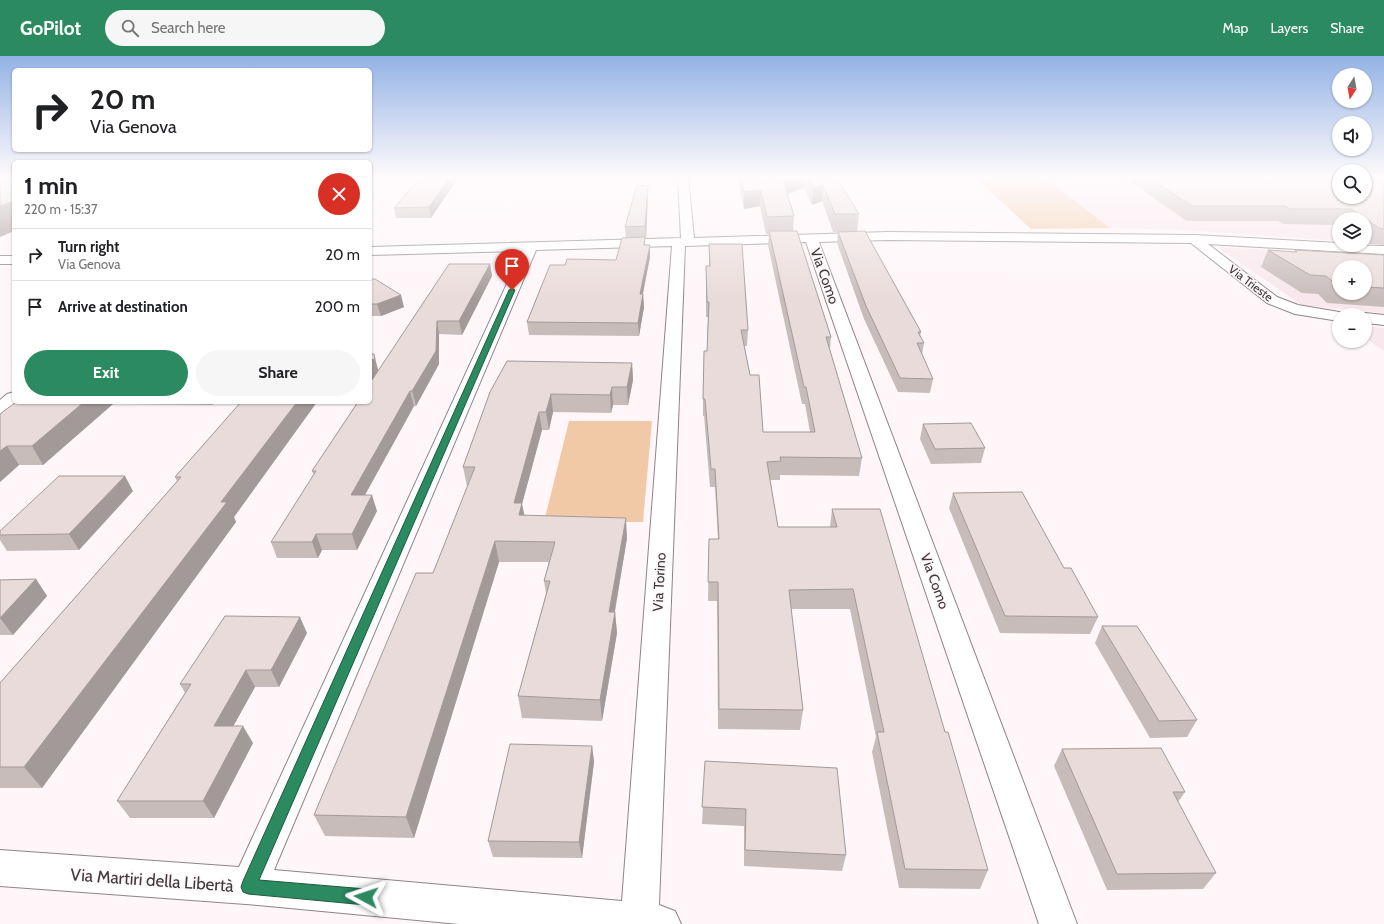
<!DOCTYPE html>
<html lang="en">
<head>
<meta charset="utf-8">
<style>
	:root { --surface:#fff; --page:#f6f6f6; --text:#202124; --muted:#757577; --line:#e0e0e0; --accent:#2c8a61 }
	body { margin:0; font-family:Cabin,sans-serif; background:var(--page); color:var(--text); height:100vh; display:flex; flex-direction:column; font-size:15px; white-space:nowrap }
	* { box-sizing:border-box; margin:0 }
	p { font-size:13px; color:var(--muted) }
	.icon { flex:none; width:22px; height:22px; fill:none; stroke:currentColor; stroke-width:2; stroke-linecap:round; stroke-linejoin:round }
	.map { position:relative; flex:1; overflow:hidden }
	.panel { position:absolute; left:12px; top:104px; width:360px; height:244px; display:flex; flex-direction:column; background:var(--surface); border-radius:6px; box-shadow:0 1px 3px #0004 }
	.panel>* { flex:none }
	.guide { position:absolute; left:12px; top:12px; width:360px; height:84px; border-radius:6px; box-shadow:0 1px 3px #0004; background:#fff; color:var(--text); overflow:hidden }
	.needle { width:26px; rotate:191deg }
	.tools { position:absolute; left:1332px; top:12px; display:grid; gap:8px }
	.tools a { display:grid; place-items:center; width:40px; height:40px; border-radius:50%; background:var(--surface); box-shadow:0 1px 3px #0004; font-size:20px }
	.pin { position:absolute; display:grid; place-items:center; width:34px; height:34px; color:#fff; margin:-41px -17px; border-radius:50% 50% 50% 0; rotate:-45deg; box-shadow:0 0 4px #0007 }
	.pin .icon { rotate:45deg }
	.me { position:absolute; width:44px; margin:-22px; rotate:275deg; stroke-linejoin:round; filter:drop-shadow(0 0 3px #0008) }
	.turn { display:flex; align-items:center; gap:14px; height:84px; padding:0 12px; font-size:18px }
	.turn .icon { width:52px; height:52px; stroke-width:2.5 }
	.turn b { display:block; font-size:28px; line-height:34px }
	.round { display:grid; place-items:center; flex:none; width:42px; height:42px; border-radius:21px; background:var(--page) }
	.headline { display:flex; align-items:center; justify-content:space-between; height:68px; padding:0 12px }
	h1 { font-size:24px; font-weight:700; line-height:30px }
	.button { display:flex; gap:8px; margin-top:auto; padding:8px 12px }
	.button a { flex:1; height:46px; border-radius:24px; background:var(--accent); color:#fff; font-size:16px; font-weight:700; line-height:46px; text-align:center }
	.button a+a { background:var(--page); color:var(--text) }
	ul { padding:0; list-style:none }
	li { display:flex; align-items:center; gap:12px; height:52px; padding:0 12px; border-top:1px solid var(--line) }
	li div { flex:1 }
	li b { display:block; font-size:15px }
	li em { font-style:normal }
	header { display:flex; align-items:center; gap:24px; box-sizing:border-box; height:56px; padding:0 20px; background:var(--accent); color:#fff }
	header strong { font-size:19px }
	nav { display:flex; gap:22px; margin-inline-start:auto; font-size:14px }
	.search { width:280px; height:36px; background:var(--page); display:flex; align-items:center; gap:10px; box-sizing:border-box; padding:0 14px; border-radius:22px; color:var(--muted); font-size:15px }
	.map>svg:first-child { display:block }
	.built { fill:#f8e7ec; fill-rule:evenodd }
	.green { fill:#f1c9a7 }
	.lines { fill:none; stroke-linecap:round; stroke-linejoin:round }
	.minor-casing { stroke:#8f8387; stroke-width:2 }
	.minor { fill:#fff; fill-rule:evenodd }
	.wall { fill:#c8bcbb; fill-rule:evenodd }
	.shaded-wall { fill:#a39998 }
	.building { fill:#e9dbd9; stroke:#a39998 }
	.route { fill:#2c8a61; stroke:#1d5a3f }
	.labels { text-anchor:middle; dominant-baseline:central; stroke-width:3; stroke-linejoin:round; paint-order:stroke }
	.far-street-label { font-size:12px; fill:#3c3739; stroke:#fef6f9 }
	.street-label { font-size:14px; fill:#3c3739; stroke:#fef6f9 }
	.near-street-label { font-size:17px; fill:#3c3739; stroke:#fef6f9 }
</style>
</head>
<body>
<header>
<strong>GoPilot</strong>
<div class="search"><svg class="icon" aria-label="search" viewBox="0 0 24 24"><circle cx="10" cy="10" r="6"/><path d="M15 15l6 6"/></svg>Search here</div>
<nav><a>Map</a><a>Layers</a><a>Share</a></nav>
</header>
<div class="map">
<svg width="1384" height="868" viewBox="0 0 1384 868">
	<rect width="100%" height="100%" fill="#fef6f9"/>
	<path class="built" d="M1045 122H1339V141H1365L1384 188 1365 186V163H1339V185L1183 174 1110 172Z
		M1217 191 1384 201V257L1302 249ZM1339 211H1365V237H1339Z
		M1365 270 1384 272V295L1365 282Z"/>
	<path class="green" d="M976 122H1045L1110 172 1031 173Z
		M569 365H652L643 466H544Z"/>
	<g class="lines">
		<defs>
			<path id="minor" d="M678 122H688L694 182 887 176 1194 179 1339 187V189L1384 190V198L1208 188 1277 241 1298 249 1345 257 1346 259H1339V265L1295 258 1267 247 1191 187 887 184 819 186 1077 868H1039L806 186 685 190 659 849 675 855 681 868H459L258 849 0 830V794L239 811 522 195 370 199V191L681 182ZM672 190 622 845 274 814 536 194Z
				M0 200H14V208H0Z
				M1365 257 1384 259V269L1365 267V259H1359Z
				M14 336V346H21L7 357 0 359V344L7 338Z"/>
		</defs>
		<use href="#minor" class="minor-casing"/>
		<use href="#minor" class="minor"/>
	</g>
	<path class="wall" d="M458 122 431 162H396L394 152Z
		M729 122H837L859 158 857 175 921 276 920 280 924 287 922 299 933 323 930 337 898 336 864 263 837 187 838 176H833L822 145 812 149 804 132 787 138 794 160 793 175 831 281 830 294 862 402 859 420 780 419V424H770L778 471H830L832 453 945 676 988 814 980 833 899 832 872 696 876 681 850 553H791L803 654 800 674 718 673 717 545H708L709 483H718L715 431H710L704 360H703V343L707 295 708 261H706V210H709V188L748 274 747 290H744L750 319 763 376H810L805 348H802L768 189 769 178H766L760 150 744 153 738 123H729Z
		M1125 122H1384V189L1370 188 1365 184V163H1339V169L1283 168 1278 165H1187Z
		M648 130V140L646 182H645V189L650 201 643 238 644 251 639 280 529 279 527 266 565 209 616 204 626 182 625 171Z
		M1268 194 1294 196 1295 194 1384 199V251L1327 247 1318 238 1302 237 1261 211ZM1339 211H1365V237H1339Z
		M490 208 492 220 462 279 439 278V308L416 350H414L365 439 377 455 357 494H322L318 502H277L271 486 314 419 312 415 378 315Z
		M370 223 404 251 381 260H370Z
		M632 307 633 324 628 349H613L611 357 553 356 549 374H542L522 448 524 459 627 482 615 556 617 577 602 665 522 662 518 640 546 538 544 525 549 506H499L414 782 325 780 314 759 433 517 468 430H467L463 411 490 336Z
		M16 346H215L213 349 113 348 43 409H19L0 426V358Z
		M241 346H317L234 461 236 466 42 732H0V627L177 425 175 421Z
		M923 368 985 392 981 407 931 408 920 383Z
		M133 435 79 494 7 495 0 484V475Z
		M953 437 1064 512 1098 561 1090 578 1000 577 949 452Z
		M36 523 47 540 13 579H0V524Z
		M1102 570 1197 664 1187 681 1150 682 1095 587Z
		M307 577 279 631H255L233 670 253 687 214 762H130L117 745 185 637 180 628Z
		M592 690 594 706 582 802 493 801 488 785Z
		M1062 693 1185 736 1178 746 1216 817 1203 833 1107 834 1054 710Z
		M705 705 846 799 842 815 744 810V770L702 768Z"/>
	<path class="shaded-wall" d="M449 122H458L431 162 429 151Z
		M789 122H805L804 132 781 140 783 124Z
		M823 129 822 145 812 149 813 132Z
		M648 130V140L646 182 645 170Z
		M761 134 760 150 744 153V136Z
		M14 145V175L0 181V150Z
		M650 189V201L640 251V238Z
		M490 208 492 220 462 279 459 265Z
		M643 238 644 251 639 280 638 267Z
		M401 239 404 251 381 260 377 248Z
		M437 265 439 278V308L416 350 412 335Z
		M374 298 380 321 370 324V304Z
		M632 307 633 324 628 349 627 331Z
		M612 331 613 349 611 357 610 339Z
		M410 335 414 350 356 455 351 439Z
		M551 338 553 356 549 374 546 356Z
		M84 346H112L113 348 43 409 32 390Z
		M297 346H317L234 461 236 466 42 732 24 711 221 446Z
		M539 356 542 374 522 448 526 467 522 479 514 447Z
		M7 390 19 409 0 426V395Z
		M125 420 133 435 79 494 69 478Z
		M372 439 377 455 357 494 352 478Z
		M626 462 627 482 611 577 609 556Z
		M316 478 322 494 318 502 312 486Z
		M495 485 499 506 414 782 406 761Z
		M36 523 47 540 13 579 0 562Z
		M615 556 617 577 602 665 600 644Z
		M300 561 307 577 279 631 271 614Z
		M246 614 255 631 224 687 214 670Z
		M243 670 253 687 214 762 203 745Z
		M592 690 594 706 582 802 579 786Z"/>
	<path class="building" d="M0 122H14V145L0 150Z
		M420 122H449L429 151 394 152Z
		M741 122H789L783 124 794 160 767 161 761 134 744 136Z
		M808 122H837L859 158H835L823 129 813 132Z
		M1150 122H1339V141H1365V122H1384V173L1379 172 1351 153H1290L1285 150H1192Z
		M637 129 648 130 645 170 625 171Z
		M769 175H797L831 281H826L862 402 780 401 781 405 767 406 778 471H837L832 453H880L945 676H948L988 814 905 813 877 676H884L853 533 789 534 803 654 719 653 718 526H708L709 483H719L715 413H711L705 343H703L704 295H707L709 246H707L706 210H710L709 188H742L748 274H741L750 319H759L763 376H815L806 331H804Z
		M865 175 921 276H918L924 287H917L933 323 900 322 866 250 838 176Z
		M645 181 644 189H650L640 238H643L638 267 527 266 550 209H565L567 203 616 204 622 182Z
		M1268 194 1297 196 1295 194 1384 199V232L1365 231V211H1339V229H1337L1326 220 1310 219Z
		M449 208H490L459 265H437L436 295 412 335H410L351 439H372L352 478H316L312 486H271L316 415H312L358 346H370V327Z
		M370 223H375L401 239 377 248H370Z
		M370 298H374L375 303 370 304Z
		M507 305 632 307 627 331H612L610 339 551 338 546 356H539L514 447H522L519 459 626 462 609 556H615L600 644 518 640 550 525H544L555 486 495 485 406 761 314 759 416 517H433L475 411H463L490 336Z
		M16 346H84L32 390H7L0 395V358Z
		M241 346H297L221 446H227L24 711H0V627L181 421H175Z
		M971 367 985 392 935 393 923 368Z
		M59 420H125L69 478 0 479V475Z
		M1022 436 1064 512H1071L1098 561 1005 560 953 437Z
		M36 523 0 562V524Z
		M225 560 300 561 271 614H246L214 670H243L203 745H117L191 628H180Z
		M1102 570H1137L1197 664 1159 665Z
		M510 688 592 690 579 786 488 785Z
		M1161 692 1185 736H1173L1216 817 1117 818 1062 693Z
		M705 705 837 712 846 799 745 794 746 753 702 751Z"/>
	<linearGradient id="sky" x2="0" y2="1"><stop stop-color="#93b2e5"/><stop offset="0.5" stop-color="#fffbfc"/><stop offset="1" stop-color="#fffbfc" stop-opacity="0"/></linearGradient>
	<rect width="1384" height="243" fill="url(#sky)"/>
	<path class="route" d="M512 232 515 234 259 824 366 833 372 836 374 841 372 846 366 849 248 838 243 836 241 831 243 825 509 234Z"/>
	<g class="labels">
		<g class="far-street-label">
			<text transform="translate(1251 227) rotate(37)">Via Trieste</text>
		</g>
		<g class="street-label">
			<text transform="translate(825 220) rotate(70)">Via Como</text>
			<text transform="translate(935 525) rotate(70)">Via Como</text>
			<text transform="translate(659 526) rotate(-87)">Via Torino</text>
		</g>
		<g class="near-street-label">
			<text transform="translate(152 824) rotate(4)">Via Martiri della Libertà</text>
		</g>
	</g>
</svg>
<div class="tools">
<a><svg class="needle" viewBox="-14 -14 28 28"><path d="M0-13l5 13h-10z" fill="#e53935"/><path d="M0 13l5-13h-10z" fill="#757577"/></svg></a>
<a><svg class="icon" aria-label="sound" viewBox="0 0 24 24"><path d="M4 9h4l5-4v14l-5-4H4zM17 9q2 3 0 6"/></svg></a>
<a><svg class="icon" aria-label="search" viewBox="0 0 24 24"><circle cx="10" cy="10" r="6"/><path d="M15 15l6 6"/></svg></a>
<a><svg class="icon" aria-label="layers" viewBox="0 0 24 24"><path d="M12 4l9 5-9 5-9-5zM3 14l9 5 9-5"/></svg></a>
<a>+</a>
<a>−</a>
</div>
<div class="pin" style="left:512px;top:234px;background:#d93025"><svg class="icon" aria-label="arrive" viewBox="0 0 24 24"><path d="M6 21V4h12l-3 4 3 4H6"/></svg></div>
<svg class="me" style="left:366px;top:841px" viewBox="-20 -20 40 40"><path d="M0-17L14 15 0 8-14 15z" fill="#2c8a61" stroke="#fff" stroke-width="4"/></svg>
<div class="guide">
<div class="turn"><svg class="icon" aria-label="right" viewBox="0 0 24 24"><path d="M7 20v-9h11M14 6l5 5-5 5"/></svg><div><b>20 m</b>Via Genova</div></div>
</div>
<section class="panel">
<div class="headline"><div><h1>1 min</h1><p>220 m · 15:37</p></div><a class="round" style="background:#d93025;color:#fff"><svg class="icon" aria-label="close" viewBox="0 0 24 24"><path d="M6 6l12 12M18 6L6 18"/></svg></a></div>
<ul>
<li><svg class="icon" aria-label="right" viewBox="0 0 24 24"><path d="M7 20v-9h11M14 6l5 5-5 5"/></svg><div><b>Turn right</b><p>Via Genova</p></div><em>20 m</em></li>
<li><svg class="icon" aria-label="arrive" viewBox="0 0 24 24"><path d="M6 21V4h12l-3 4 3 4H6"/></svg><div><b>Arrive at destination</b></div><em>200 m</em></li>
</ul>
<div class="button"><a>Exit</a><a>Share</a></div>
</section>
</div>
</body>
</html>
